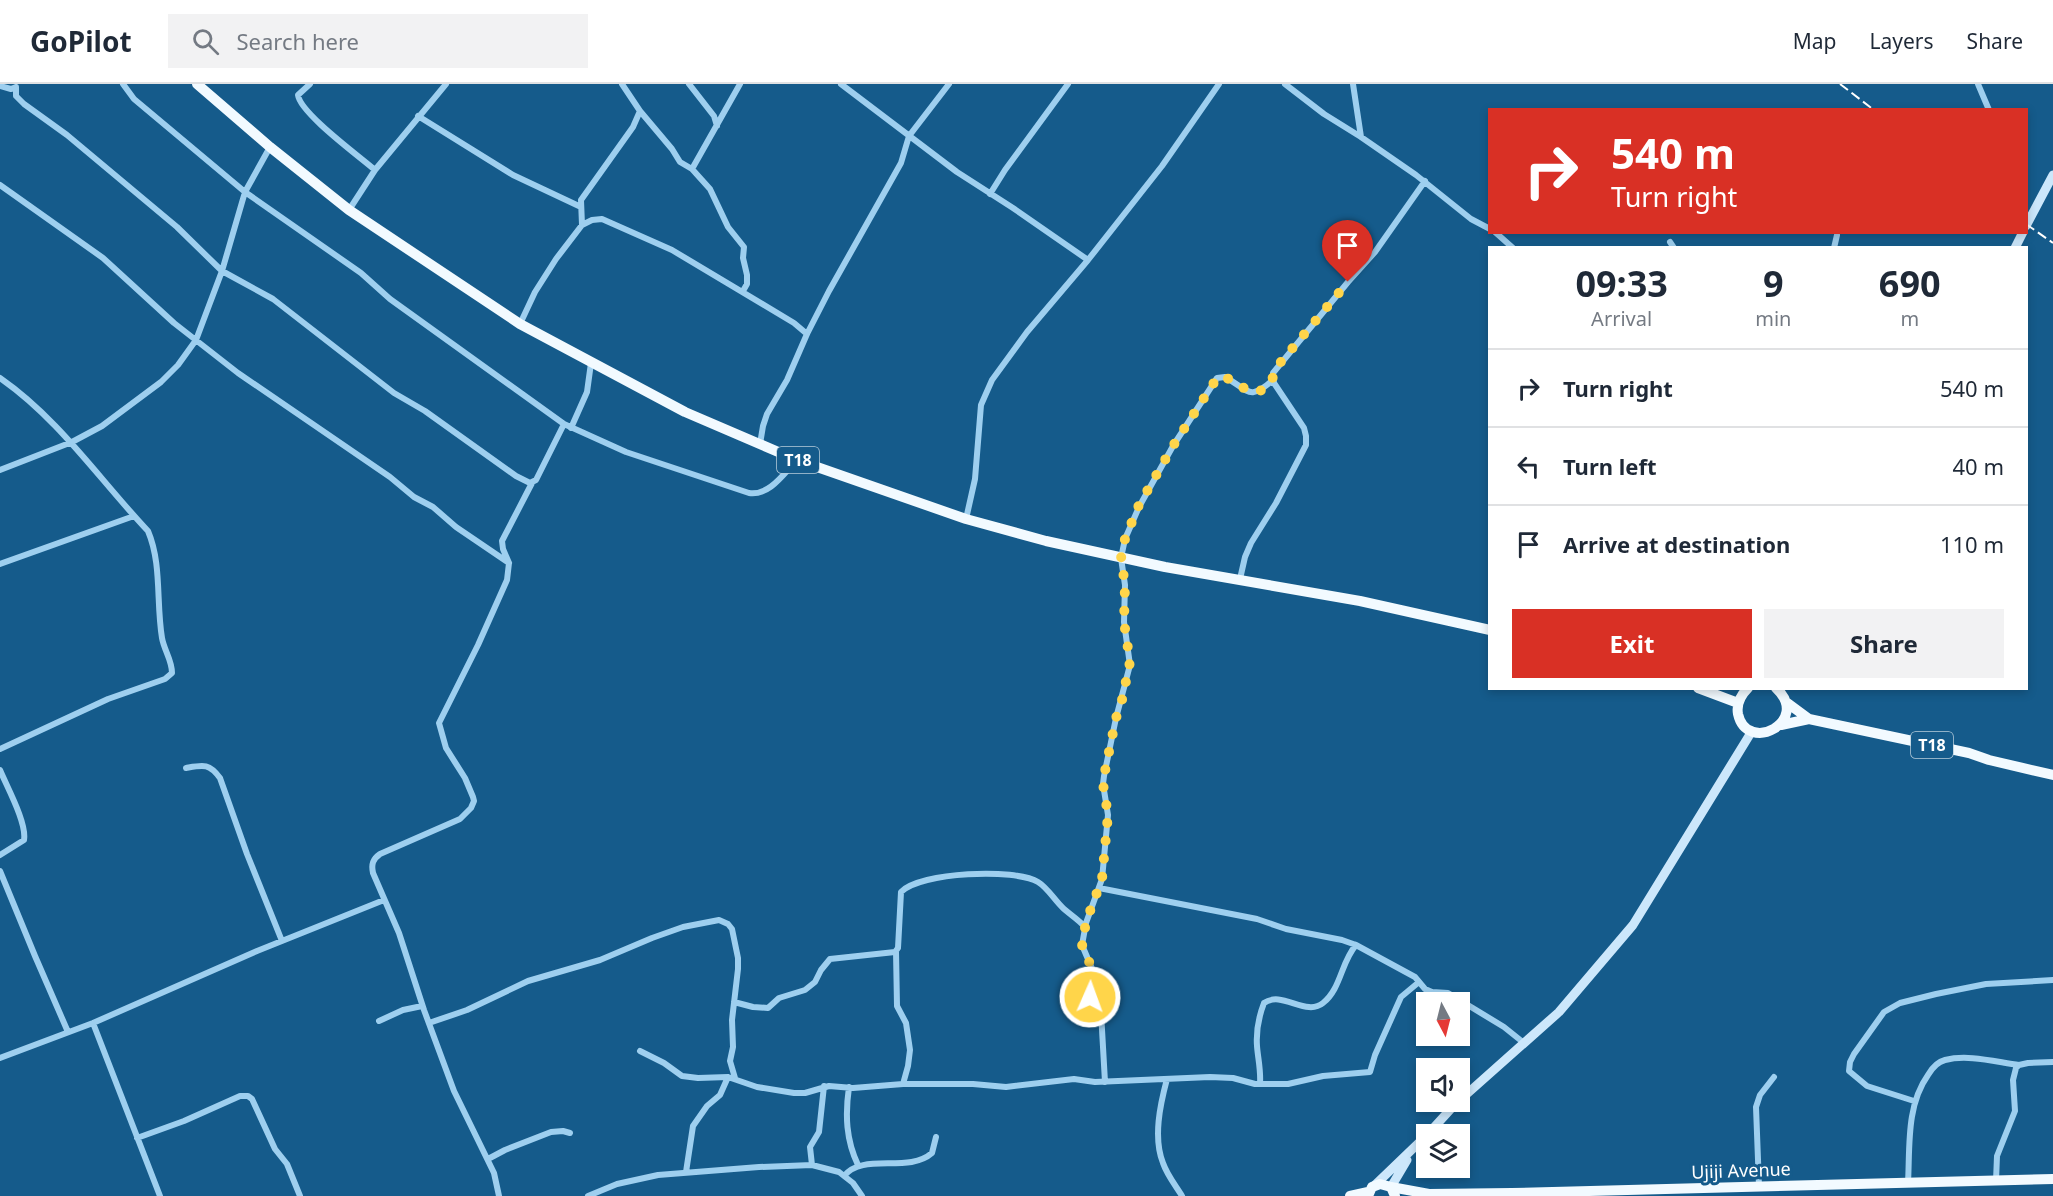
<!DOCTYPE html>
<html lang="en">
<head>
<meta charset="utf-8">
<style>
	:root { --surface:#fff; --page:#f2f2f3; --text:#1f2937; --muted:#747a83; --line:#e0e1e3; --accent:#d93025 }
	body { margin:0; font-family:"Noto Sans",sans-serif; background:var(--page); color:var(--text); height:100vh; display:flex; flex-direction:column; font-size:22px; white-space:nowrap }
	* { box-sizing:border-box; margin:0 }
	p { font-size:20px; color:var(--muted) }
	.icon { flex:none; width:33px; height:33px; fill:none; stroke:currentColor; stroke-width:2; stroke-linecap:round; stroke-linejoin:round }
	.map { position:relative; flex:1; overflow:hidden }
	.sheet { position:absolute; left:1488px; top:162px; width:540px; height:444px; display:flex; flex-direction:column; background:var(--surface); border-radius:0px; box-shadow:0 3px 9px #0003 }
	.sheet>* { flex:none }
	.top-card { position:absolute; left:1488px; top:24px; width:540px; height:126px; border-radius:0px; box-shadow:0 3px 9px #0003; background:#d93025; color:#fff; overflow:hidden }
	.needle { width:39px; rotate:173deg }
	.fabs { position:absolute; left:1416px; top:908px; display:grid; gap:12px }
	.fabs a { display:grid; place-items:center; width:54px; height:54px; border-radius:0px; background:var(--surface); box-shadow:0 3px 9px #0003; font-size:30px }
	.pin { position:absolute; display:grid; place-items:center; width:51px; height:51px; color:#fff; margin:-62px -26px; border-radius:50% 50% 50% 0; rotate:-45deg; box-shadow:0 0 6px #0007 }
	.pin .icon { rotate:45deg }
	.me { position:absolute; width:66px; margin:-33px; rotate:2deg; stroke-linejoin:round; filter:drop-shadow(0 0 4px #0008) }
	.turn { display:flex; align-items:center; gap:21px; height:126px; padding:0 24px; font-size:27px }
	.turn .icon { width:78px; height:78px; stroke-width:2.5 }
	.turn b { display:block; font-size:42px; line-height:51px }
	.eta { display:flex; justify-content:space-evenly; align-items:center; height:102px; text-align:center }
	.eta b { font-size:36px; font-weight:700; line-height:42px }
	.action { display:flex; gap:12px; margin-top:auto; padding:12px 24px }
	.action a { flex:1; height:69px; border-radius:0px; background:var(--accent); color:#fff; font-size:24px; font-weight:700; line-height:69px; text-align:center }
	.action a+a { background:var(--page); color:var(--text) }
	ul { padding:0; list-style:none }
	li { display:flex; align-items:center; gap:18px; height:78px; padding:0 24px; border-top:2px solid var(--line) }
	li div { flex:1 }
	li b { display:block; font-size:22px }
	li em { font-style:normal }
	header { display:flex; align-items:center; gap:36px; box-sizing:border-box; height:84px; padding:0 30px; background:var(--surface); border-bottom:2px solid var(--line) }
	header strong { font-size:28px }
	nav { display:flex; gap:33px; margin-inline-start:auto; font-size:21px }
	.search { width:420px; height:54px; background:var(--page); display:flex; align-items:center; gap:15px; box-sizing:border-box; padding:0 21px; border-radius:0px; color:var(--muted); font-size:22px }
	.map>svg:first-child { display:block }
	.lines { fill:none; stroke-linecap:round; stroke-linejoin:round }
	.minor { stroke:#9ecfef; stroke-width:6 }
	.secondary { stroke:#cce7fb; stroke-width:9 }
	.trunk { stroke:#f2faff; stroke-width:10 }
	.rail { stroke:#fff; stroke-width:2; stroke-dasharray:10 4.5; stroke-linecap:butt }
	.route { stroke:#ffd54a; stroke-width:10; stroke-dasharray:0 18 }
	.labels { text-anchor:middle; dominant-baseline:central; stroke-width:6; stroke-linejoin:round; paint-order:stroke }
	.shield { fill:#155b8b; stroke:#b9cedc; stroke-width:1.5 }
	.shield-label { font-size:16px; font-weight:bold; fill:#fff }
	.street-label { font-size:18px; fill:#fff; stroke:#155b8b }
</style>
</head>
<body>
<header>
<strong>GoPilot</strong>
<div class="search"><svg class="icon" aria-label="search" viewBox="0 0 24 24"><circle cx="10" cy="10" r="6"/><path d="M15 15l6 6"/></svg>Search here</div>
<nav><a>Map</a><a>Layers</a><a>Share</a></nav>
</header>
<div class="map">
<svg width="2053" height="1112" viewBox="0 0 2053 1112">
	<rect width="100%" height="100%" fill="#155b8b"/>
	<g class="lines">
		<path class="minor" d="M123 0 134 15 245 108 361 189 390 215 564 340 626 368 749 409C770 412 784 389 797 376
			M310 0 298 11C300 29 359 72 375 86
			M622 0 640 27 672 65 680 78 692 85 710 105 728 143 744 163 743 174 747 191V200L743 207
			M689 0 714 32 717 42
			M841 0 957 88 1013 124 1088 176
			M1285 0 1324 30 1361 53 1416 91 1471 135 1490 145
			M1353 0 1361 53
			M1978 0 1989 26
			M0 2 11 5 16 3
			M16 3V12L24 20 67 51 177 143 222 187 273 215 394 309 425 327 516 392 530 399 536 396 564 340
			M418 32 513 91 581 123
			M692 85 740 0
			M0 101 103 174 174 239 238 289 390 393 414 413 433 423 456 443 509 479
			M990 110 1005 86 1068 0
			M349 126 375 86 446 0
			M582 141 581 116 633 43 640 27
			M1495 148 1513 164
			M1670 158 1674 164
			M1834 164 1837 151
			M520 240 535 208 556 175 582 141 592 136 602 135 672 166 794 239 807 250
			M0 294C59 335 99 395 148 447 162 480 156 518 162 554 164 566 172 576 172 589L165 595 108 615 0 665
			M571 344 587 308 591 279
			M760 360 763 342 767 330 787 296 807 250 829 207 901 79 909 52 949 0
			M0 386 72 358 102 342 161 298 178 281 196 256 222 187 245 108 270 63
			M966 435 975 395 981 321 992 296 1027 248 1088 176 1162 82 1219 0
			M0 480 134 432
			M1240 495 1245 473 1251 459 1276 419 1306 361V352L1304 344 1274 299 1273 289 1348 198 1375 168 1425 97
			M186 684C203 681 209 679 220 694L247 770 282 857
			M0 686C7 703 27 739 24 756L0 771
			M0 787 35 872 68 948
			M1099 804 1257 835 1286 845 1342 856 1356 861 1415 893 1425 905 1432 908 1448 909 1504 943 1524 959
			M896 867 897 922 906 939 910 966 908 982 903 1000
			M734 918 753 923 768 924 779 914 805 906 815 898 821 886 830 875 895 868 898 864 901 808C920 788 1015 784 1038 798 1048 804 1055 817 1064 825 1071 831 1079 836 1085 843
			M379 937 403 926 422 922
			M93 939 160 1112
			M429 939 467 926 528 897 600 876 652 854 683 843 719 836 728 840 732 845 738 874V885L732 936 733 963 730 977 735 994
			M640 967 664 979 682 992 698 994 728 993 757 1003 794 1009H805L829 1002 853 1004 903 1000H973L1006 1003 1074 995 1095 998 1210 993 1233 994 1255 1000H1288L1323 992 1370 988 1375 971 1401 913 1419 898
			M0 974 93 939 257 867 384 816
			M1167 995C1160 1021 1153 1054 1163 1079 1167 1091 1176 1102 1182 1112
			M1105 998 1101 928 1091 916 1093 887 1082 861 1086 839 1102 795 1108 731 1103 700 1104 692 1116 634 1130 581 1124 538 1125 501 1121 474 1125 455 1139 423 1173 362 1217 294 1225 293C1249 306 1248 318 1273 296
			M1260 1000C1261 986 1258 975 1257 962 1256 948 1259 932 1264 919 1282 906 1306 933 1323 919 1341 905 1341 878 1356 861
			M849 1003C845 1031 846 1056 858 1081
			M1914 1017 1867 1002 1849 987 1850 978 1854 970 1884 928 1900 919 1936 910 1986 900 2053 896
			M137 1054 184 1037 240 1012H248L252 1015 275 1065 287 1080 300 1112
			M488 1075 505 1066 551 1048 563 1047 570 1049
			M812 1081 810 1063 819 1048 824 1002
			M686 1088 693 1042 707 1022 720 1011 728 993
			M844 1092C863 1068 908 1090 932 1069L936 1053
			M1996 1097 1997 1072 2015 1027 2013 996 2016 984 2019 981 2028 979 2053 978
			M1908 1099C1910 1063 1906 1022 1928 991 1932 984 1937 978 1945 976 1968 970 1996 978 2019 981
			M1759 1102 1756 1023 1760 1011 1774 993
			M499 1112 494 1089 454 1007 424 926 399 849 373 789C371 780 373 775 380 770L460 735 471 724 474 717 473 713 465 694 446 664 439 639 478 561 507 496 509 479 503 465 502 457 532 399
			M588 1112 617 1100 658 1091 759 1083 812 1081 839 1088 853 1099 862 1112"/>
		<path class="secondary" d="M2026 142 2053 91
			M2015 164 2023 148
			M1460 1016 1559 928 1633 841 1752 647
			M1428 1050 1458 1017
			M1375 1101 1426 1052
			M1391 1103 1407 1076"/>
		<path class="trunk" d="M197 0 270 63 349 126 520 240 685 328 797 376 966 435 1046 457 1165 483 1360 517 1490 546
			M1698 604 1738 619
			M1748 604C1741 611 1736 619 1738 630 1747 671 1812 637 1776 604
			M1786 618 1809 635
			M1781 641 1809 635 1969 669 1989 676 2053 691
			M1391 1103 1429 1110 1512 1109 2053 1095
			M1350 1112 1368 1108
			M1368 1112 1372 1103 1380 1100 1391 1103 1395 1112"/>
		<path class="rail" d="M1840 0 1874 26
			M2026 140 2053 159"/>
	</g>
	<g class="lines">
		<path class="route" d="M1090 913 1093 887 1082 861 1086 838 1102 795 1108 731 1103 700 1104 692 1116 634 1122 616 1130 578 1124 538 1125 501 1121 474 1125 455 1138 423 1173 362 1217 294 1225 293C1241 301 1256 318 1271 298 1273 295 1273 290 1275 285L1348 198"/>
	</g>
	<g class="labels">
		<g class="shield">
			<rect x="777" y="363" width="42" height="26" rx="4.5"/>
			<rect x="1911" y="648" width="42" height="26" rx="4.5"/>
		</g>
		<g class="shield-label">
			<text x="798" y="376">T18</text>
			<text x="1932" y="661">T18</text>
		</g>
		<g class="street-label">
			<text transform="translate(1741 1086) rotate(-2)">Ujiji Avenue</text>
		</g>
	</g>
</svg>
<div class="fabs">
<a><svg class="needle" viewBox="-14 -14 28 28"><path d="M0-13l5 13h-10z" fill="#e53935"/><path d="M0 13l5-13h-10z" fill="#747a83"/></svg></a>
<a><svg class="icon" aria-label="sound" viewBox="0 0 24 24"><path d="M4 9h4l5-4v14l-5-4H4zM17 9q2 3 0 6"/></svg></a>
<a><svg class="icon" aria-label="layers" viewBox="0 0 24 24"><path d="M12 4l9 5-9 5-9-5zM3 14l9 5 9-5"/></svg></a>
</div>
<div class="pin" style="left:1348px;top:198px;background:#d93025"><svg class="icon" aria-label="arrive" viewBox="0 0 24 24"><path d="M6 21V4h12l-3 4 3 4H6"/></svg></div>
<svg class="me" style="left:1090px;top:913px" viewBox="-20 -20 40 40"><circle r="17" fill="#ffd54a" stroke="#fff" stroke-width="3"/><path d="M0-11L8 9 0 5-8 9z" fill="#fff"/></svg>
<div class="top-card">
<div class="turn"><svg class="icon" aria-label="right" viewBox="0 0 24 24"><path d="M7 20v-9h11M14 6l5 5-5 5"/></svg><div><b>540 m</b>Turn right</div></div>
</div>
<section class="sheet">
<div class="eta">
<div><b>09:33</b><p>Arrival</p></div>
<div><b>9</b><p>min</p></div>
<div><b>690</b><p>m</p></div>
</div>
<ul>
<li><svg class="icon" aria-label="right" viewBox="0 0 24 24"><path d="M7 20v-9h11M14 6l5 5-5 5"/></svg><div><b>Turn right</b></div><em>540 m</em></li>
<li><svg class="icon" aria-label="left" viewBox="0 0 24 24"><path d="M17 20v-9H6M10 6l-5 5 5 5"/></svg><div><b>Turn left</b></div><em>40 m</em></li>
<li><svg class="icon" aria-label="arrive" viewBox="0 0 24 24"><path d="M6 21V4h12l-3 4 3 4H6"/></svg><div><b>Arrive at destination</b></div><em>110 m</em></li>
</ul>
<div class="action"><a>Exit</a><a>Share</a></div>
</section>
</div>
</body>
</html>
